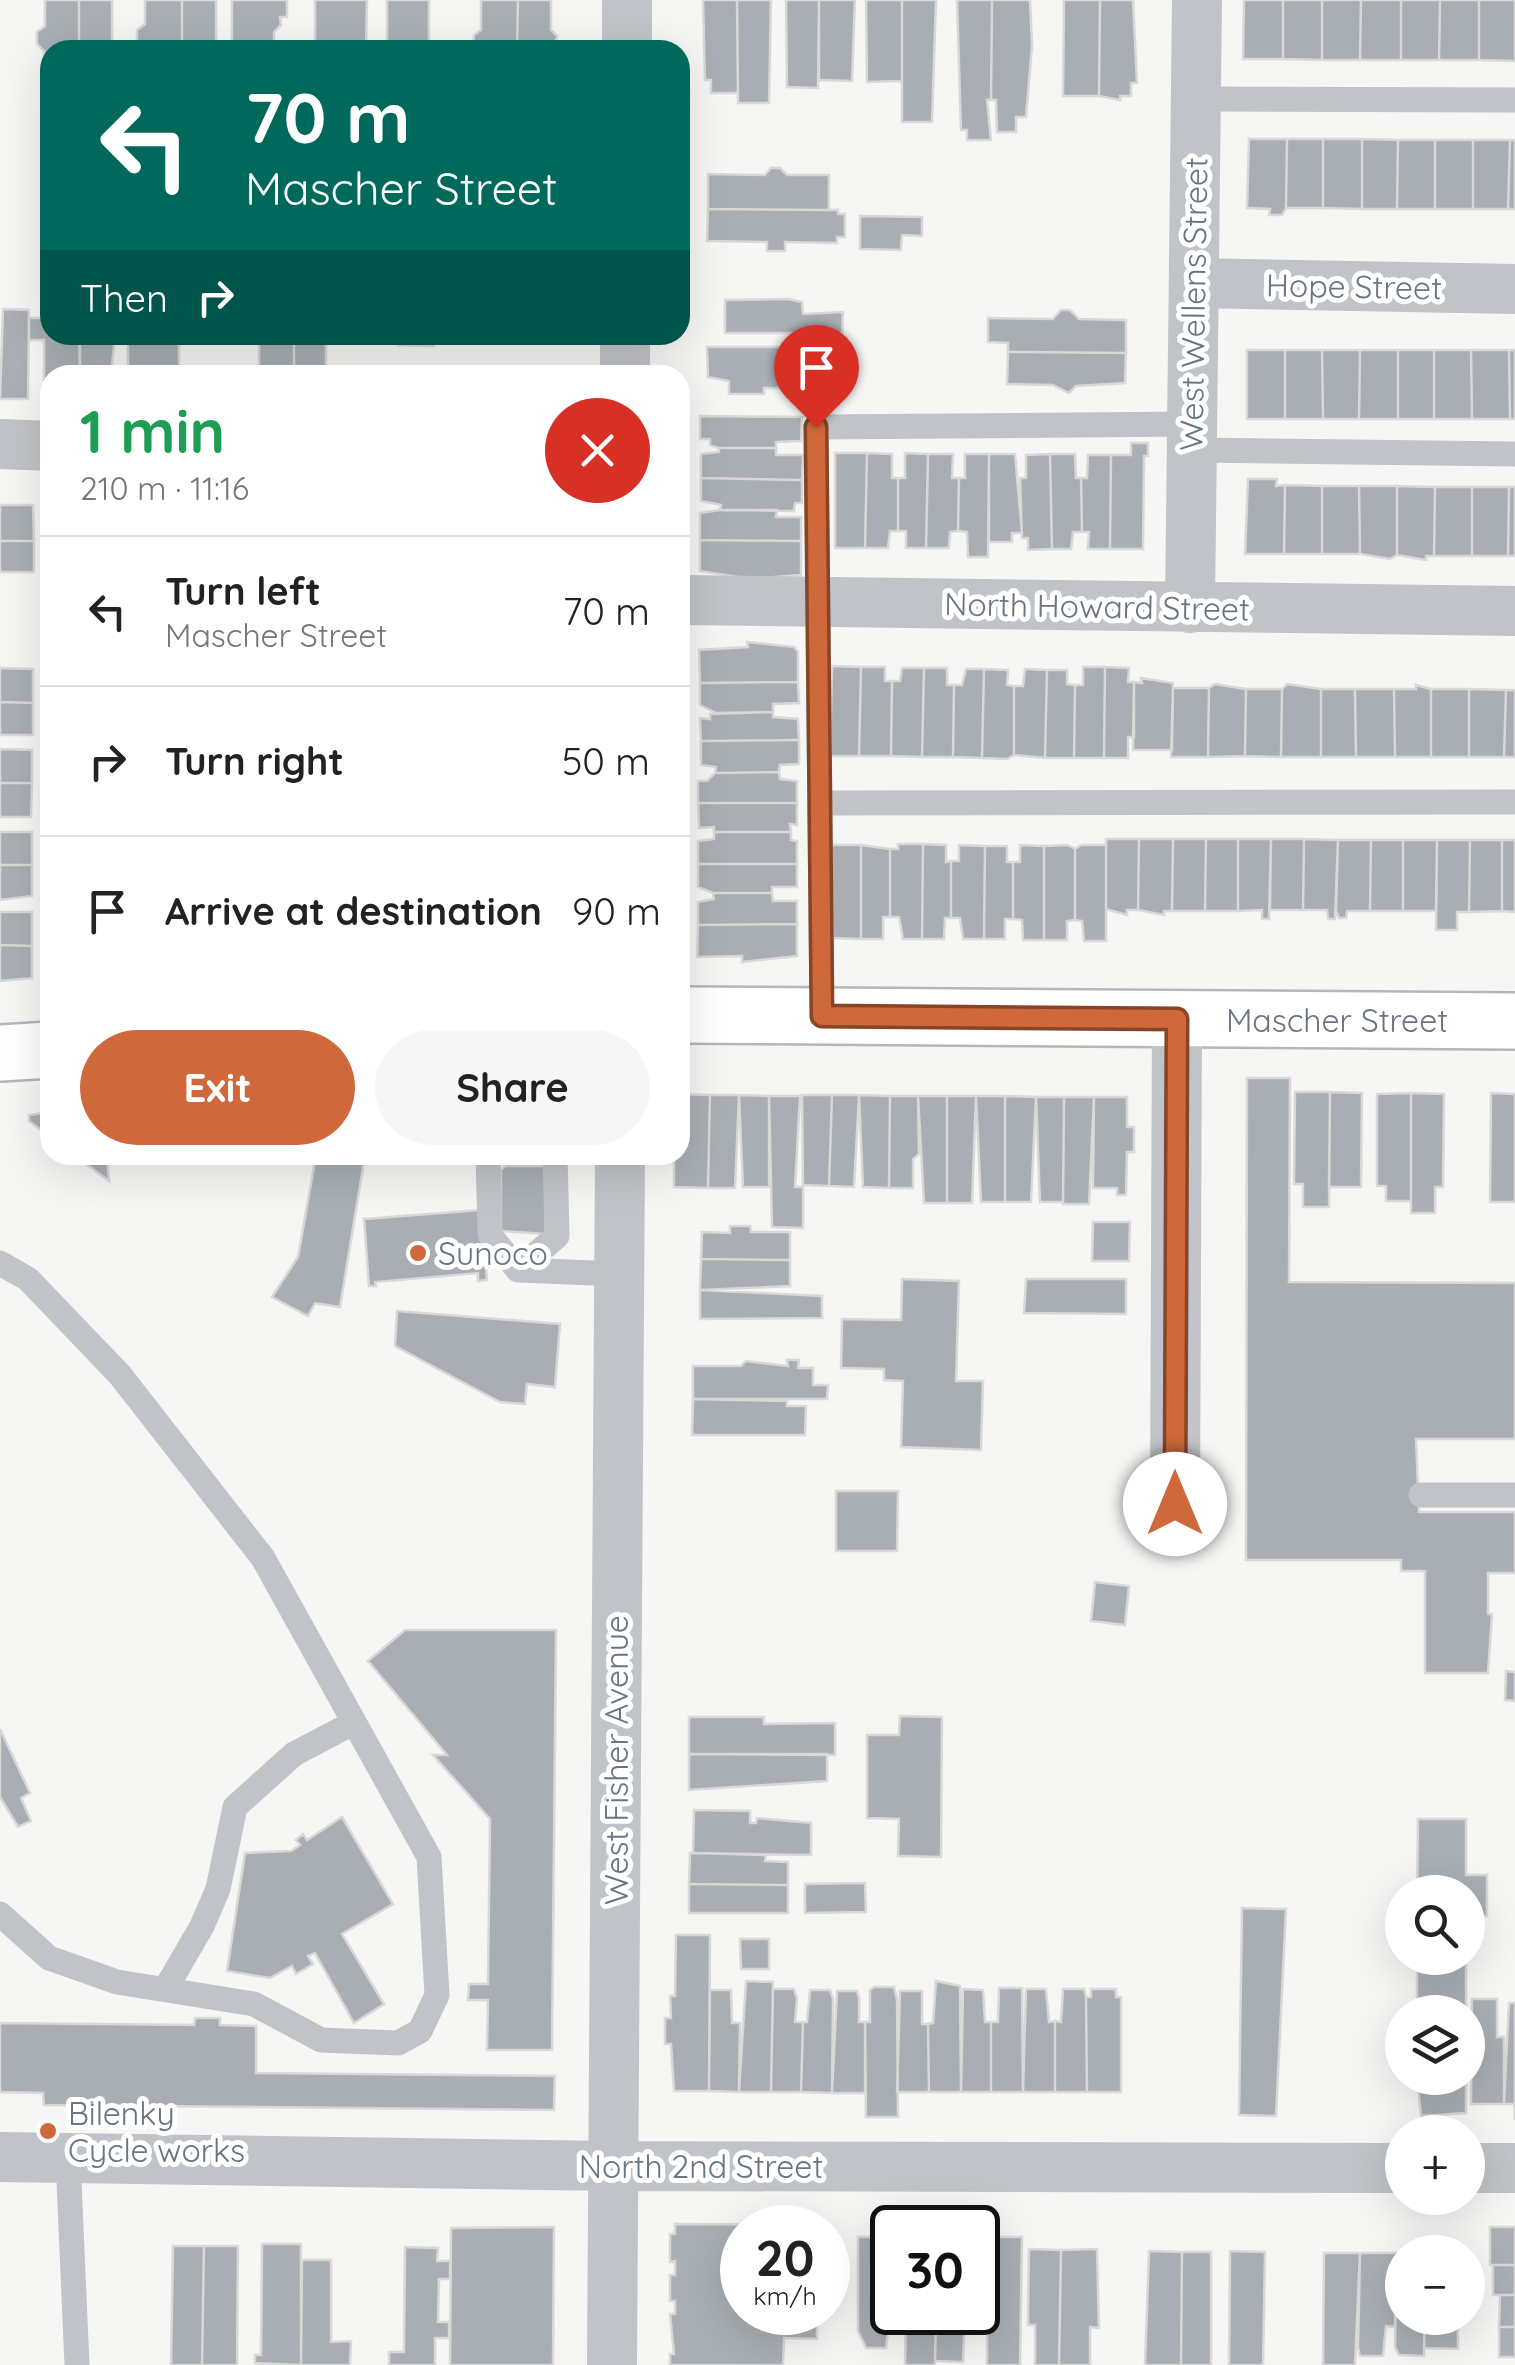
<!DOCTYPE html>
<html lang="en">
<head>
<meta charset="utf-8">
<style>
	:root { --surface:#fff; --page:#f6f6f6; --text:#222; --muted:#767676; --line:#e0e0e0; --accent:#cf693b }
	body { margin:0; font-family:Quicksand,sans-serif; background:var(--page); color:var(--text); height:100vh; display:flex; flex-direction:column; font-size:38px; white-space:nowrap }
	* { box-sizing:border-box; margin:0 }
	p { font-size:32px; color:var(--muted) }
	.icon { flex:none; width:55px; height:55px; fill:none; stroke:currentColor; stroke-width:2; stroke-linecap:round; stroke-linejoin:round }
	.map { position:relative; flex:1; overflow:hidden }
	.drawer { position:absolute; left:40px; top:365px; width:650px; height:800px; display:flex; flex-direction:column; background:var(--surface); border-radius:30px; box-shadow:0 10px 40px #0002 }
	.drawer>* { flex:none }
	.guide { position:absolute; left:40px; top:40px; width:650px; height:305px; border-radius:30px; box-shadow:0 10px 40px #0002; background:#00695c; color:#fff; overflow:hidden }
	.tools { position:absolute; left:1385px; top:1875px; display:grid; gap:20px }
	.tools a { display:grid; place-items:center; width:100px; height:100px; border-radius:50%; background:var(--surface); box-shadow:0 10px 40px #0002; font-size:50px }
	.speed { position:absolute; left:720px; top:2205px; display:flex; gap:20px; font-size:50px; font-weight:700; text-align:center }
	.speed>* { display:grid; place-content:center; width:130px; height:130px; border-radius:50%; background:var(--surface); box-shadow:0 10px 40px #0002; line-height:1 }
	.speed small { font-size:25px; font-weight:400 }
	.speed .limit { border:5px solid #111; border-radius:15px; background:#fff; color:#111 }
	.pin { position:absolute; display:grid; place-items:center; width:85px; height:85px; color:#fff; margin:-102px -42px; border-radius:50% 50% 50% 0; rotate:-45deg; box-shadow:0 0 10px #0007 }
	.pin .icon { rotate:45deg }
	.me { position:absolute; width:110px; margin:-55px; rotate:0deg; stroke-linejoin:round; filter:drop-shadow(0 0 8px #0008) }
	.turn { display:flex; align-items:center; gap:35px; height:210px; padding:0 40px; font-size:45px }
	.turn .icon { width:130px; height:130px; stroke-width:2.5 }
	.turn b { display:block; font-size:70px; line-height:85px }
	.then { display:flex; align-items:center; height:95px; padding:0 40px; background:#0003; gap:20px; font-size:38px }
	.round { display:grid; place-items:center; flex:none; width:105px; height:105px; border-radius:52px; background:var(--page) }
	.head { display:flex; align-items:center; justify-content:space-between; height:170px; padding:0 40px }
	h1 { font-size:60px; font-weight:700; line-height:75px; color:#1e9e55 }
	.primary-button { display:flex; gap:20px; margin-top:auto; padding:20px 40px }
	.primary-button a { flex:1; height:115px; border-radius:60px; background:var(--accent); color:#fff; font-size:40px; font-weight:700; line-height:115px; text-align:center }
	.primary-button a+a { background:var(--page); color:var(--text) }
	ul { padding:0; list-style:none }
	li { display:flex; align-items:center; gap:30px; height:150px; padding:0 40px; border-top:2px solid var(--line) }
	li div { flex:1 }
	li b { display:block; font-size:38px }
	li em { font-style:normal }
	.map>svg:first-child { display:block }
	.building { fill:#a8aeb3; stroke:#d8d8d6; stroke-width:2.5 }
	.lines { fill:none; stroke-linecap:round; stroke-linejoin:round }
	.secondary-casing { stroke:#b3b7bb; stroke-width:60 }
	.lane { stroke:#c0c3c7; stroke-width:25 }
	.street { stroke:#c0c3c7; stroke-width:50 }
	.secondary { stroke:#fff; stroke-width:55 }
	.route-casing { stroke:#874426; stroke-width:25 }
	.route { stroke:#cf693b; stroke-width:18 }
	.poi-dot { fill:#cf693b; stroke:#fff; stroke-width:4 }
	.labels { text-anchor:middle; dominant-baseline:central; stroke-width:10; stroke-linejoin:round; paint-order:stroke }
	.street-label { font-size:32px; fill:#697581; stroke:#fff }
	.poi-label { font-size:32px; fill:#697581; stroke:#fff; text-anchor:start }
</style>
</head>
<body>
<div class="map">
<svg width="1515" height="2365" viewBox="0 0 1515 2365">
	<rect width="100%" height="100%" fill="#f6f6f4"/>
	<path class="building" d="M45 0H79V50H50V93H43L44 51 37 44V32L45 26Z
		M79 0H112V50H79Z
		M145 0H182V50H145L137 40V30L145 24Z
		M182 0H216V50H182Z
		M232 0H287V17H280L281 25 274 32V50H232Z
		M315 0H367L366 50H315Z
		M387 0H429V50H387Z
		M481 0H518L517 50H479L473 46 474 35 481 30Z
		M518 0H551V30L557 36 553 50H517Z
		M703 0H737L738 93H711V80H705Z
		M737 0H771L769 103H738Z
		M786 0H819L818 88 787 87Z
		M819 0H855L852 81 819 80Z
		M866 0H902V81L867 82Z
		M902 0H936L932 122H902Z
		M957 0H992L991 100H987L991 140H967V130H961Z
		M992 0H1030L1032 46 1026 117H1016V132H997L996 100H991Z
		M1064 0H1100L1099 96H1063Z
		M1100 0H1133L1137 83H1131V96H1120V100L1099 96Z
		M1244 0H1283V59H1243Z
		M1283 0H1322V60L1283 59Z
		M1322 0H1361L1360 60H1322Z
		M1361 0H1401V60H1360Z
		M1401 0H1440L1439 60H1401Z
		M1440 0H1479V60H1439Z
		M1479 0H1515V61L1479 60Z
		M1249 139H1287L1286 208 1282 215H1269L1270 209 1247 208Z
		M1287 139H1323V208H1286Z
		M1323 139H1362V209L1323 208Z
		M1362 139 1398 140 1397 209H1362Z
		M1398 140H1435V209H1397Z
		M1435 140H1473V209H1435Z
		M1473 140H1510L1508 209H1473Z
		M1510 140H1515V209H1508Z
		M771 168H780L787 175H829V210L708 209V174L765 175Z
		M708 209 838 210V214H845V237H837V243L785 242V251H767V242L707 241Z
		M860 216 922 217V236L902 235 901 250 860 249Z
		M45 252H50V335H79L80 375 44 379V340H29V318H45Z
		M788 299 802 302 803 314 843 312 842 333H725V300Z
		M3 309 29 310 28 399H0Z
		M1061 310H1070L1079 319 1126 320V353L1008 352V343L988 342V318L1053 319Z
		M80 335H115L111 375H80Z
		M128 335H179V375H128Z
		M259 335H294V375H259Z
		M294 335H326V375H294Z
		M398 335H434V346L398 345Z
		M796 339H837V380H788V388H764V394H729V381L708 377 707 347H796Z
		M1247 350H1285V419H1247Z
		M1285 350H1322L1323 419H1285Z
		M1322 350H1360L1359 419H1323Z
		M1360 350H1398V419H1359Z
		M1398 350H1434V419H1398Z
		M1434 350H1471L1472 419H1434Z
		M1471 350H1509L1510 419H1472Z
		M1509 350H1515V419H1510Z
		M1008 352 1126 353 1125 383 1076 386 1069 393 1053 385 1007 384Z
		M700 416 802 417 801 441 776 442V448H719L710 445V439H700Z
		M1131 443H1148V456H1144L1143 549H1110L1111 455H1131Z
		M719 448H776V455H803L802 480 701 478V454L719 452Z
		M835 453H867L865 548H835Z
		M867 453 892 454V478H898V531H890L888 548H865Z
		M905 453 928 454 926 548H906V531H898V478H905Z
		M928 454H953L952 478H959L958 531 950 532 949 548H926Z
		M965 454H989L988 557H968L967 532 958 531 959 478H965Z
		M989 454H1015L1022 533H1012V542H989Z
		M1050 454H1075L1076 478H1081L1082 532H1073L1071 549H1052Z
		M1050 454 1052 549 1028 550V538H1022L1020 478H1026V455Z
		M1088 455H1111L1110 549H1088L1089 532H1082L1081 478H1087Z
		M701 478 802 480V503H795L794 511 720 510 721 505 701 501Z
		M1248 479H1277L1276 486 1285 485 1284 554H1245Z
		M1285 485 1322 486V554H1284Z
		M1322 486H1359L1360 554H1322Z
		M1359 486H1397V555L1390 559 1360 554Z
		M1397 486 1435 487 1434 556H1426V560L1397 555Z
		M1435 487H1472V556H1434Z
		M1472 487H1509L1508 556H1472Z
		M1509 487H1515V556H1508Z
		M0 505H33L34 541H0Z
		M720 510H777L776 517H801V541L700 540V513Z
		M700 540 801 541V575L750 579 700 571Z
		M0 541H34V572H0Z
		M747 642 794 647 798 652V682L700 683 699 650 748 647Z
		M832 666 861 667 859 756H830Z
		M861 667H885V681H892L891 756H859Z
		M1083 667H1105L1104 758H1074L1075 685H1083Z
		M1105 667 1129 668 1128 682H1134V737H1128V758H1104Z
		M0 668 33 669V703L0 702Z
		M902 668H924L922 757 891 756 892 681H900Z
		M924 668H947V685H954L953 757H922Z
		M966 669H984L982 758 953 757 954 685H962Z
		M984 669 1008 670 1007 685 1014 686V755L1007 759 982 758Z
		M1025 669 1047 670 1045 758 1014 755V686H1023Z
		M1047 670H1067V684L1075 685 1074 758H1045Z
		M1141 678 1173 683 1172 750H1133L1134 682 1142 683Z
		M798 682 799 703 773 704V712L716 713 700 705V683Z
		M1215 684 1246 689 1245 756 1208 757 1209 688Z
		M1287 684 1321 689V757H1281L1282 689Z
		M1416 685 1431 689V757H1395L1394 689H1416Z
		M1173 688H1209L1208 757H1171Z
		M1246 689H1282L1281 757 1245 756Z
		M1321 689H1355L1356 757H1321Z
		M1355 689H1394L1395 757H1356Z
		M1431 689H1469V757H1431Z
		M1469 689 1506 690 1504 757H1469Z
		M1506 690H1515V757H1504Z
		M0 702 33 703V735H0Z
		M773 712V717L798 719 799 740 701 741 700 718 710 719V714Z
		M799 740V764L780 765 779 772 715 773 716 767 701 765V741Z
		M0 749 32 750V783H0Z
		M779 772 780 779 797 781V803H698V781H707L715 773Z
		M0 783H32L31 817H0Z
		M698 803H797V825L790 824 791 832H714V827L699 828Z
		M0 832H32V865H0Z
		M714 832H791V840L797 841V864H698V841L714 839Z
		M1106 839H1139L1138 910H1127V915L1106 909Z
		M1139 839H1173L1172 911H1164V915L1138 910Z
		M1173 839H1206L1205 911H1172Z
		M1206 839H1238V911H1205Z
		M1238 839H1271L1269 919H1262V910L1238 911Z
		M1271 839H1304L1303 910H1270Z
		M1304 839 1338 840 1335 919H1328L1327 910H1303Z
		M1338 840H1371L1370 911H1347L1346 918H1339L1336 911Z
		M1371 840H1403V911H1370Z
		M1403 840H1437L1436 911H1403Z
		M1437 840H1470L1469 912H1457V930H1436Z
		M1470 840H1502V911L1469 912Z
		M1502 840H1515V912L1502 911Z
		M898 844H923L922 939H903L899 917H890V849H898Z
		M923 844 946 845V862L951 861V918H945L944 939H922Z
		M830 845H861V939L831 938Z
		M861 845 890 849V917H883V939H861Z
		M959 845 985 846 984 939H963L960 918H951V861H959Z
		M1020 845 1044 846V940H1023L1022 920 1013 919V862H1020Z
		M1068 845 1075 849V920L1067 921V940H1044V846Z
		M1081 845H1106V941H1084L1082 921 1075 920V849Z
		M985 846H1007V862H1013V919H1005V939H984Z
		M698 864H797V887H772V893H713L698 887Z
		M0 865H32V896L0 900Z
		M713 893H772L773 901H797V924L698 925V902L714 899Z
		M0 912H32V946L0 945Z
		M797 924V956L742 962V956L697 957 698 925Z
		M0 945 32 946V978L0 981Z
		M1247 1078H1290L1289 1282 1515 1283V1439H1416L1419 1512H1515V1573H1488V1614H1492L1488 1673H1425V1571H1401V1560H1246Z
		M1295 1092H1330L1329 1207H1303V1184H1294Z
		M1330 1092 1362 1093 1361 1187H1329Z
		M1411 1093V1201H1386V1186H1377V1094Z
		M1411 1093 1444 1094 1443 1187H1435V1213H1411Z
		M1491 1093 1515 1094V1202H1490Z
		M680 1094 710 1095 708 1188 674 1187V1155H680Z
		M710 1095H739L735 1188H708Z
		M739 1095 769 1096V1187H743Z
		M802 1095H832L829 1186 803 1185Z
		M832 1095H859L854 1187 829 1186Z
		M859 1095 890 1096 889 1188 863 1187Z
		M769 1096H800L795 1187H803V1228L772 1227Z
		M890 1096H918L919 1154 913 1159V1188H889Z
		M918 1096H947V1203H924Z
		M947 1096H976L972 1203H947Z
		M976 1096H1005V1202H981Z
		M1005 1096 1036 1097 1031 1202H1005Z
		M1036 1097H1064L1063 1202H1040Z
		M1064 1097H1094L1089 1204H1063Z
		M1094 1097H1127V1127H1134V1152H1127L1126 1195H1117V1188H1093Z
		M50 1112V1137L29 1121V1115Z
		M74 1155H107L109 1181Z
		M316 1155H365L340 1307 315 1303 308 1316 272 1297 298 1257Z
		M505 1166H546V1234L501 1231V1170Z
		M481 1210 487 1280 478 1281V1273L375 1282 376 1286H369L364 1219Z
		M1093 1222H1130L1129 1261H1092Z
		M730 1226H750L751 1232H790V1260L701 1259 702 1232 730 1233Z
		M701 1259 790 1260V1286L700 1290Z
		M902 1279 959 1281 956 1381H983L981 1450 901 1447 903 1381 884 1380V1369L841 1368 842 1319 901 1320Z
		M1026 1279H1126V1314L1024 1313Z
		M700 1290 822 1296V1318L700 1319Z
		M397 1311 560 1324 555 1387 527 1384 525 1404 500 1402 395 1346Z
		M787 1360H799L798 1368H813V1385H828L827 1399H693V1366H741L746 1361 788 1366Z
		M693 1399 787 1401V1406H806L805 1435H692Z
		M836 1491H898L897 1551H836Z
		M1095 1582 1129 1586 1125 1625 1091 1621Z
		M405 1630H556L552 2050H487L488 2000H468L469 1984H488L490 1819 433 1755H447L368 1661Z
		M1506 1671 1515 1672V1701L1505 1700Z
		M900 1716 942 1717 941 1857 898 1856 899 1819 867 1818V1735H899Z
		M689 1717H764V1724L835 1723V1755L689 1754Z
		M0 1729 30 1793 21 1798 31 1821 18 1827 0 1797Z
		M689 1754H827V1781L689 1790Z
		M694 1810 750 1811V1823H756L757 1818 811 1823V1855L693 1853Z
		M342 1817 393 1904 342 1934 384 2004 354 2023 315 1953 308 1956 313 1964 296 1974 292 1966 270 1978 227 1971 245 1853 291 1851 300 1845 296 1840 303 1834 307 1840Z
		M1418 1819H1466V1875H1487V1916L1468 1917V1892H1417Z
		M690 1853 766 1855 765 1861 788 1862V1885L689 1884Z
		M865 1883 866 1912 805 1913V1884Z
		M689 1884 788 1885V1913H689Z
		M1242 1908 1286 1909 1276 2116 1239 2115Z
		M676 1935H710L709 2091H674L671 2044H665V2018H671L670 1996H675Z
		M740 1939H769V1969H741Z
		M1417 1958H1466V2012H1417Z
		M746 1981 773 1982 771 2092H739Z
		M936 1981 960 1986 961 2092H929L928 2024 933 2023Z
		M874 1987H894L897 2000 898 2117H866L865 2022H870V1990Z
		M999 1988H1022L1023 2092H991V2022H998Z
		M773 1989H794L797 1998 795 2022H803L801 2092H771Z
		M963 1989 983 1990 985 2022H991V2092H961Z
		M1026 1989H1046L1049 2022 1055 2021V2092H1023Z
		M1063 1989H1084L1086 1997 1087 2092H1055V2021L1061 2022Z
		M1091 1989H1116V1997H1121V2092H1087L1086 1997H1091Z
		M710 1990H731L732 2023H740L739 2092 709 2091Z
		M810 1990H830L833 1999 832 2093 801 2092 803 2022H807Z
		M837 1991H857L859 1998V2022H865V2093H832Z
		M900 1991H922V2024H928L929 2092H897Z
		M1472 1999H1497V2037H1504V2104H1471Z
		M1509 2003H1515V2120L1514 2104H1504Z
		M195 2018H220V2025L256 2026V2073L555 2076 554 2110 44 2105 43 2093 0 2092V2023L194 2025Z
		M1417 2078H1466V2113L1421 2116Z
		M675 2224 819 2225 742 2228V2312H817V2339L784 2338 783 2365H670V2354H674L670 2314H675V2301H670V2275H675V2261L670 2262V2234H675Z
		M554 2227 553 2365H450L451 2228Z
		M1490 2227H1515V2265H1490Z
		M858 2237H890L892 2301 886 2348H866L858 2331Z
		M987 2237H1022L1020 2365H987Z
		M262 2244H301V2365L255 2363V2355H261Z
		M173 2246H204L202 2365H171Z
		M204 2246H238L237 2365H202Z
		M405 2247 438 2248 437 2261H450V2279H439L438 2322H449V2338H435V2365H389V2352H404Z
		M1029 2249 1061 2250 1059 2365H1035V2325H1028Z
		M1097 2249 1099 2328 1090 2327V2365H1059L1061 2250Z
		M1149 2251 1182 2252 1181 2365H1145Z
		M1230 2251 1265 2252 1263 2365H1229Z
		M1182 2252H1211V2365H1181Z
		M1324 2253H1360L1355 2365H1323Z
		M1360 2253H1397L1395 2327 1386 2326 1383 2356H1360L1358 2347Z
		M1397 2253H1402V2318H1425L1424 2356 1399 2355 1395 2347Z
		M302 2260H331V2342L351 2341 350 2365H301Z
		M1493 2265H1515V2295H1493Z
		M1500 2295H1515V2327H1499Z
		M906 2312H936L935 2365H905Z
		M936 2312H965L963 2362 935 2361Z
		M1425 2318H1458V2349L1424 2348Z
		M1499 2327H1515V2357H1499Z"/>
	<g class="lines">
		<defs>
			<path id="secondary" d="M680 1015 1515 1021
				M0 1053 50 1050"/>
		</defs>
		<use href="#secondary" class="secondary-casing"/>
		<path class="lane" d="M1196 99 1515 100
			M1192 450 1515 454
			M820 803 1515 802
			M822 1016 816 427 1192 424
			M488 1155 490 1235 518 1270 620 1274
			M0 1263 28 1279 120 1375 263 1558 429 1857 437 1995 420 2031 398 2043 321 2040 254 2004 117 1982 49 1958 0 1914
			M518 1270 557 1236 555 1155
			M1421 1495H1515
			M166 1988 202 1926 218 1889 235 1807 294 1754 353 1723
			M68 2158 77 2365"/>
		<path class="street" d="M627 50V0
			M1194 283 1515 289
			M625 375V335
			M0 444 50 446
			M680 600 1515 611
			M1190 608 1197 0
			M1175 1504 1177 1019
			M0 2157 614 2166 1402 2168
			M1468 2168H1515
			M612 2365 620 1155"/>
		<use href="#secondary" class="secondary"/>
	</g>
	<g class="lines">
		<defs>
			<path id="route" d="M816 427 822 1016 1177 1019 1175 1504"/>
		</defs>
		<use href="#route" class="route-casing"/>
		<use href="#route" class="route"/>
	</g>
	<g class="poi-dot">
		<circle cx="418" cy="1253" r="10"/>
		<circle cx="48" cy="2131" r="10"/>
	</g>
	<g class="labels">
		<g class="street-label">
			<text transform="translate(1354 286) rotate(1)">Hope Street</text>
			<text transform="translate(1193 304) rotate(-89)">West Wellens Street</text>
			<text transform="translate(1097 606) rotate(1)">North Howard Street</text>
			<text x="1337" y="1020">Mascher Street</text>
			<text transform="translate(616 1760) rotate(-90)">West Fisher Avenue</text>
			<text x="701" y="2166">North 2nd Street</text>
		</g>
		<g class="poi-label">
			<text x="438" y="1253">Sunoco</text>
			<text x="68" y="2113">Bilenky<tspan x="68" dy="37">Cycle works</tspan></text>
		</g>
	</g>
</svg>
<div class="tools">
<a><svg class="icon" aria-label="search" viewBox="0 0 24 24"><circle cx="10" cy="10" r="6"/><path d="M15 15l6 6"/></svg></a>
<a><svg class="icon" aria-label="layers" viewBox="0 0 24 24"><path d="M12 4l9 5-9 5-9-5zM3 14l9 5 9-5"/></svg></a>
<a>+</a>
<a>−</a>
</div>
<div class="speed"><div>20<small>km/h</small></div><div class="limit">30</div></div>
<div class="pin" style="left:816px;top:427px;background:#d93025"><svg class="icon" aria-label="arrive" viewBox="0 0 24 24"><path d="M6 21V4h12l-3 4 3 4H6"/></svg></div>
<svg class="me" style="left:1175px;top:1504px" viewBox="-20 -20 40 40"><circle r="19" fill="#fff"/><path d="M0-13L10 11 0 6-10 11z" fill="#cf693b"/></svg>
<div class="guide">
<div class="turn"><svg class="icon" aria-label="left" viewBox="0 0 24 24"><path d="M17 20v-9H6M10 6l-5 5 5 5"/></svg><div><b>70 m</b>Mascher Street</div></div>
<div class="then">Then<svg class="icon" aria-label="right" viewBox="0 0 24 24"><path d="M7 20v-9h11M14 6l5 5-5 5"/></svg></div>
</div>
<section class="drawer">
<div class="head"><div><h1>1 min</h1><p>210 m · 11:16</p></div><a class="round" style="background:#d93025;color:#fff"><svg class="icon" aria-label="close" viewBox="0 0 24 24"><path d="M6 6l12 12M18 6L6 18"/></svg></a></div>
<ul>
<li><svg class="icon" aria-label="left" viewBox="0 0 24 24"><path d="M17 20v-9H6M10 6l-5 5 5 5"/></svg><div><b>Turn left</b><p>Mascher Street</p></div><em>70 m</em></li>
<li><svg class="icon" aria-label="right" viewBox="0 0 24 24"><path d="M7 20v-9h11M14 6l5 5-5 5"/></svg><div><b>Turn right</b></div><em>50 m</em></li>
<li><svg class="icon" aria-label="arrive" viewBox="0 0 24 24"><path d="M6 21V4h12l-3 4 3 4H6"/></svg><div><b>Arrive at destination</b></div><em>90 m</em></li>
</ul>
<div class="primary-button"><a>Exit</a><a>Share</a></div>
</section>
</div>
</body>
</html>
